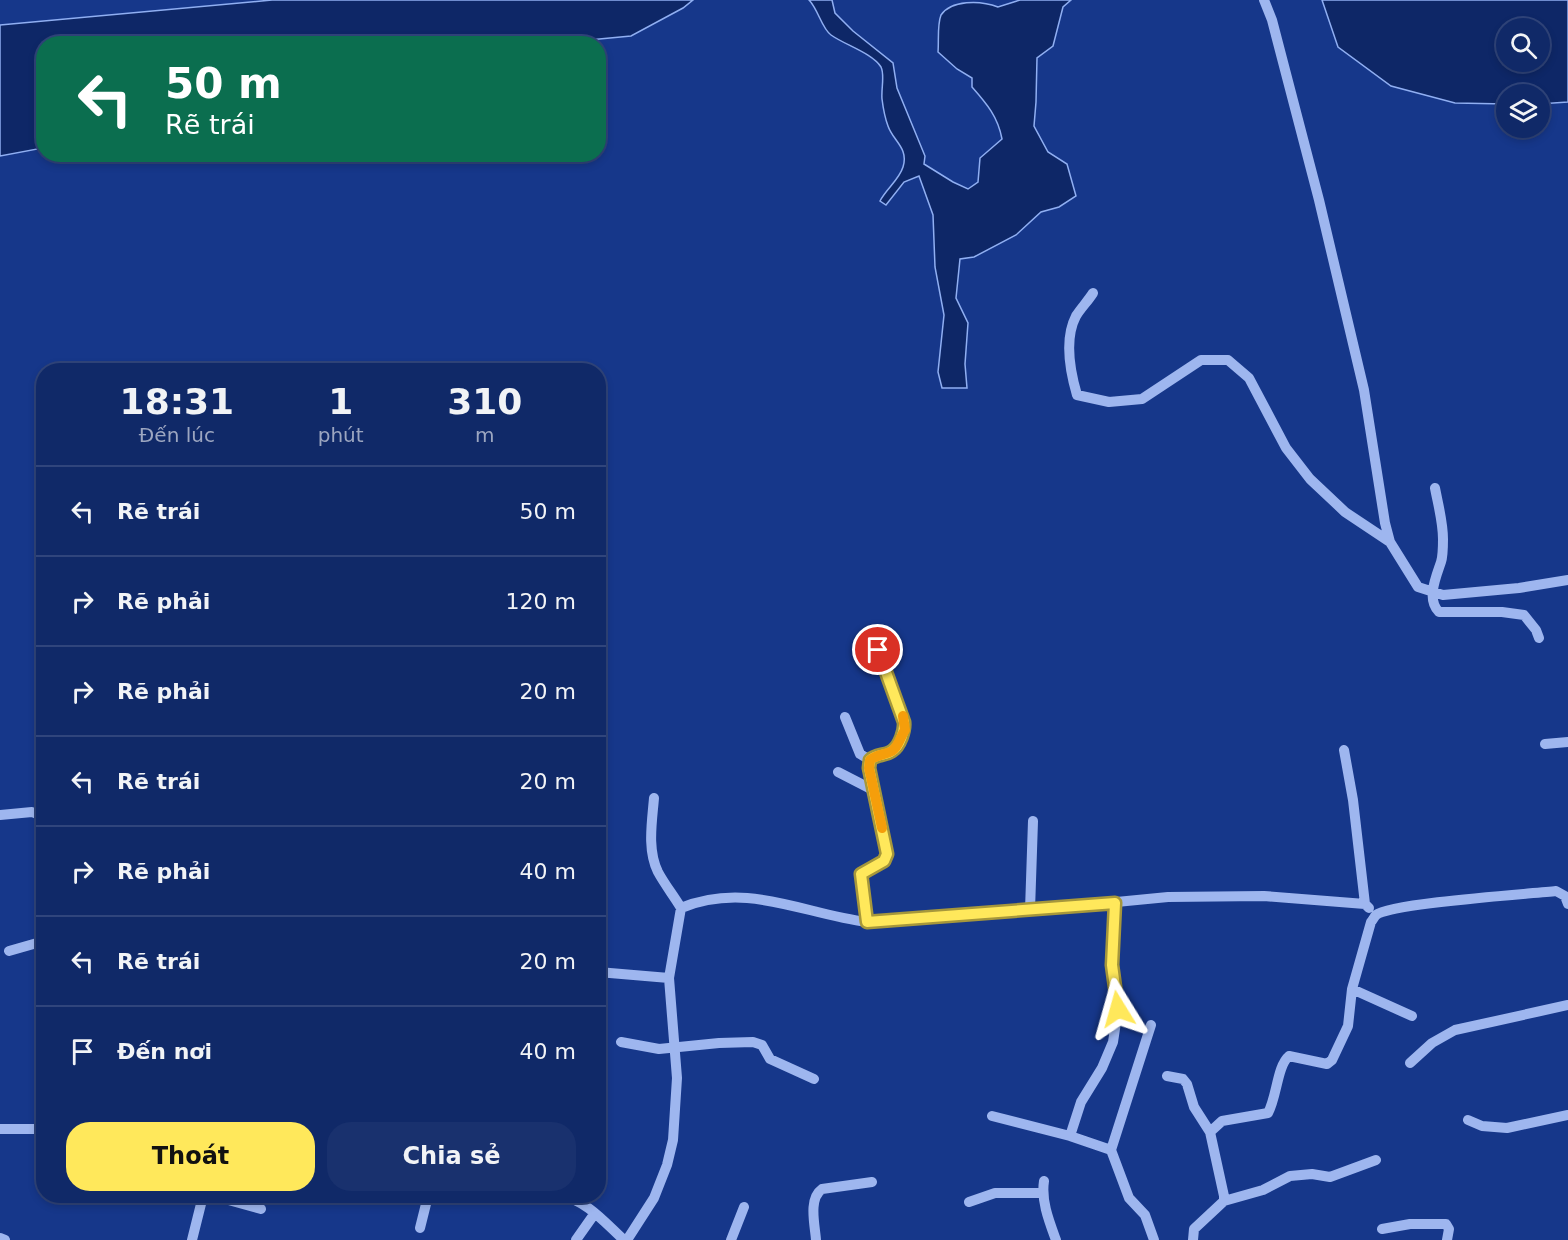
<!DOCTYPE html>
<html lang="vi">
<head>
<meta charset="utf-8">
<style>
	:root { --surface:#102968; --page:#19316e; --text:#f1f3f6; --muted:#9ca6c0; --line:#30457c; --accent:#ffe85b }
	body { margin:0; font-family:"DejaVu Sans",sans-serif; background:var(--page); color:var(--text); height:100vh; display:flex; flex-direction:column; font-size:22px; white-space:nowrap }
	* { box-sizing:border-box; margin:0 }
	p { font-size:20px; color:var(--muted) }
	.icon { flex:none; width:33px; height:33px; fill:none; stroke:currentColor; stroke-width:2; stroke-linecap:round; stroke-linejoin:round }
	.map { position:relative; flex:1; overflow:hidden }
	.details { position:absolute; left:36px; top:363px; width:570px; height:840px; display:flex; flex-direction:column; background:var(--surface); border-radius:24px; box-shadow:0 3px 9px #0003,0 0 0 2px var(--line) }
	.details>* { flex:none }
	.guide { position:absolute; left:36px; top:36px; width:570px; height:126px; border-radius:24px; box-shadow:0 3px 9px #0003,0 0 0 2px var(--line); background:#0b6e4f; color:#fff; overflow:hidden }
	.fabs { position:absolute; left:1496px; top:18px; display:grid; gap:12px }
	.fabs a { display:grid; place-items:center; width:54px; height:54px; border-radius:50%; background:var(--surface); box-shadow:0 3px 9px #0003,0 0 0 2px var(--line); font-size:30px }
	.pin { position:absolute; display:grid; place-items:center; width:51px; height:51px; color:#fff; margin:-26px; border:3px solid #fff; border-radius:50%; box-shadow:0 2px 6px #0007 }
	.me { position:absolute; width:66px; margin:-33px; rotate:352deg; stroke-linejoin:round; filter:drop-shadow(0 0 4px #0008) }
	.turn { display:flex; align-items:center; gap:21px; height:126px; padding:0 30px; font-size:27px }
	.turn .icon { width:78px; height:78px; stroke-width:2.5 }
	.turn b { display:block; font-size:42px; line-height:51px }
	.eta { display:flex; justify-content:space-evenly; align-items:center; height:102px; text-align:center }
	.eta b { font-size:36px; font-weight:700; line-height:42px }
	.cta { display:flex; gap:12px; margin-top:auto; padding:12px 30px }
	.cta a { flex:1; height:69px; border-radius:24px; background:var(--accent); color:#111; font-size:24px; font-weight:700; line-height:69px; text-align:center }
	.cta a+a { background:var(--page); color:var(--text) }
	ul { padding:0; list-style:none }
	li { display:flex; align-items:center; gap:18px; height:90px; padding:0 30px; border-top:2px solid var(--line) }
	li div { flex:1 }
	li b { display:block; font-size:22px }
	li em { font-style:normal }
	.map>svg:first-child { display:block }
	.water { fill:#0e2767; stroke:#90aff2; stroke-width:1.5; fill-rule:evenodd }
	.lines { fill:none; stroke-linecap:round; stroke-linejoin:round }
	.minor { stroke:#9eb6ef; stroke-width:10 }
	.route-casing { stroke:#a6973b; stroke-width:15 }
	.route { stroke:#ffe85b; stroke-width:10 }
	.slow { stroke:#f59e0b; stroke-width:10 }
</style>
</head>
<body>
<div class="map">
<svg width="1568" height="1240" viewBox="0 0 1568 1240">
	<rect width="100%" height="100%" fill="#16378a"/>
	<path class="water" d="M272 0H693L683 8 631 36 557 43 44 44 43 148 0 156V25Z
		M809 0H832L835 13 853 31 893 63 897 88 925 156 924 164 953 182 968 189 978 182 980 158 1002 139C998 117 987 104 972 87V78L957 69 938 52C939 41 937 25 941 15 951 0 980 0 998 7L1020 0H1071L1063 7 1053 46 1037 58 1036 102 1034 126 1048 152 1067 164 1076 196 1059 207 1041 212 1016 235 974 257 960 259 956 298 968 323 965 364 967 388H942L938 372 944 315 935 267 933 215 919 176 904 182 886 205 880 201C886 189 899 180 903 167 909 148 893 141 888 126 885 118 883 107 882 99 881 89 885 75 881 67 872 53 845 45 831 35 822 29 818 9 809 0Z
		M1322 0H1568V102L1539 104V94H1506V104L1455 103 1391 86 1338 47ZM1506 28H1539V62H1506Z"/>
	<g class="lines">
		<path class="minor" d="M1264 0 1272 20 1319 200 1364 390 1385 523 1390 542 1418 587 1443 595 1519 588 1568 580
			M1093 293C1088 301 1081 308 1076 316 1064 339 1070 371 1077 395L1109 402 1142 399 1201 360H1228L1249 378 1286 448 1310 479 1345 512 1390 542
			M1435 488C1438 504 1443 522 1443 539 1443 546 1443 556 1441 562 1436 577 1426 599 1439 612H1502L1524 615 1536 630 1539 638
			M845 717 860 754 870 760
			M1545 744 1568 742
			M1344 750 1353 800 1365 904 1369 908
			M838 772 873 790
			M0 815 32 812 44 817
			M681 908C747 881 803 914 867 922L992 914 1168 897 1264 896 1365 904
			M1030 910 1033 821
			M867 922 861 874 884 861 887 854 869 768 870 760C876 755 882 756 889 752 899 748 905 731 905 721L878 650
			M9 951 44 941
			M598 972 669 978
			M1352 989 1412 1016
			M621 1042 659 1049 719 1043 753 1042 762 1045 770 1059 814 1079
			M1410 1063 1432 1043 1455 1030 1568 1005
			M1167 1076 1183 1079 1187 1084 1194 1107 1210 1132
			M992 1116 1070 1136 1111 1150 1129 1198 1145 1215 1154 1240
			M1468 1120 1482 1126 1507 1128 1568 1115
			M0 1129H44
			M1070 1136 1081 1102 1102 1068 1113 1042 1118 1009 1112 965 1115 903
			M1111 1150 1151 1025
			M1044 1181C1041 1201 1049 1221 1056 1240
			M214 1196 261 1209
			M505 1196H531
			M560 1196C586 1199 606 1224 624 1240
			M1224 1201 1263 1190 1290 1176 1312 1174 1330 1177 1376 1160
			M969 1202 995 1193H1042
			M420 1228 428 1196
			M1382 1229 1410 1224H1446L1449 1229 1447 1240
			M0 1238 5 1240
			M192 1240 203 1196
			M576 1240 595 1213
			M627 1240 654 1198 667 1165 673 1140 677 1078 669 978 681 908C674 896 665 885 658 872 647 850 652 822 654 798
			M731 1240 744 1207
			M816 1240C815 1225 808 1199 822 1189L872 1182
			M1193 1240 1194 1229 1224 1201V1196L1210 1132 1222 1121 1268 1113C1277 1097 1277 1066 1289 1056L1327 1064 1332 1060 1348 1026 1352 989 1371 922C1373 920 1374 917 1376 915 1391 903 1529 894 1556 891L1565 896 1568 904"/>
	</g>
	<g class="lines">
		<defs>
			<path id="route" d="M878 650 904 722C905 730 900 746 892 751 885 756 876 754 870 760L869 768 887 854 884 861 861 874 867 922 1115 903 1112 965 1118 1009"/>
		</defs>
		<use href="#route" class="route-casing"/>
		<use href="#route" class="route"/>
		<path class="slow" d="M882 828 869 768 870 760C877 754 885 755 892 751 899 746 900 737 905 730L903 716"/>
	</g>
</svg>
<div class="fabs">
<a><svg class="icon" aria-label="search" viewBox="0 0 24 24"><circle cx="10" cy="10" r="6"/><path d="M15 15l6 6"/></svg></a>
<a><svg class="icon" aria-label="layers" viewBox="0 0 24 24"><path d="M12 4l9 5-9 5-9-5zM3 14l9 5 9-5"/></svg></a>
</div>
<div class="pin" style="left:878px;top:650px;background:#d93025"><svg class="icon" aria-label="arrive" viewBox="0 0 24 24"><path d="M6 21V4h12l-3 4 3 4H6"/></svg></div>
<svg class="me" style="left:1118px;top:1009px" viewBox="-20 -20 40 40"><path d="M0-17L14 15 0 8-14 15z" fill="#ffe85b" stroke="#fff" stroke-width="4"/></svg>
<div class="guide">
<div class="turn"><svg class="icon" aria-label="left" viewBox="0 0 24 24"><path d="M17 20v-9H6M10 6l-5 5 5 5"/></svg><div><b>50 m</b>Rẽ trái</div></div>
</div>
<section class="details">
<div class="eta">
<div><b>18:31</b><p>Đến lúc</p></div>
<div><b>1</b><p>phút</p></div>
<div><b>310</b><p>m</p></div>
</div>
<ul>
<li><svg class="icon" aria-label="left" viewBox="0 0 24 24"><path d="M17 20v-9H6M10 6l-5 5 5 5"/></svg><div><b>Rẽ trái</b></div><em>50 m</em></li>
<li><svg class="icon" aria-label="right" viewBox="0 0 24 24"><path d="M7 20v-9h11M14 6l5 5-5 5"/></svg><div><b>Rẽ phải</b></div><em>120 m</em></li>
<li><svg class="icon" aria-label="right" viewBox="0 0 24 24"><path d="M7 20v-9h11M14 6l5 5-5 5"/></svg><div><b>Rẽ phải</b></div><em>20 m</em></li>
<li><svg class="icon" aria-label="left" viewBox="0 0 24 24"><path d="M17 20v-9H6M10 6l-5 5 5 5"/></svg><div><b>Rẽ trái</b></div><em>20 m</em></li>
<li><svg class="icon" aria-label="right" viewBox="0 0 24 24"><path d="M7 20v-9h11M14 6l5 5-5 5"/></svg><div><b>Rẽ phải</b></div><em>40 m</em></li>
<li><svg class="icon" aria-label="left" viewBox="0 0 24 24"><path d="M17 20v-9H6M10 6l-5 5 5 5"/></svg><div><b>Rẽ trái</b></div><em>20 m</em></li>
<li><svg class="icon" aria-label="arrive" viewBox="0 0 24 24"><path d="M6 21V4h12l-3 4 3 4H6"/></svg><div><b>Đến nơi</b></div><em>40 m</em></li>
</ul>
<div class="cta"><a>Thoát</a><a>Chia sẻ</a></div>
</section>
</div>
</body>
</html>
